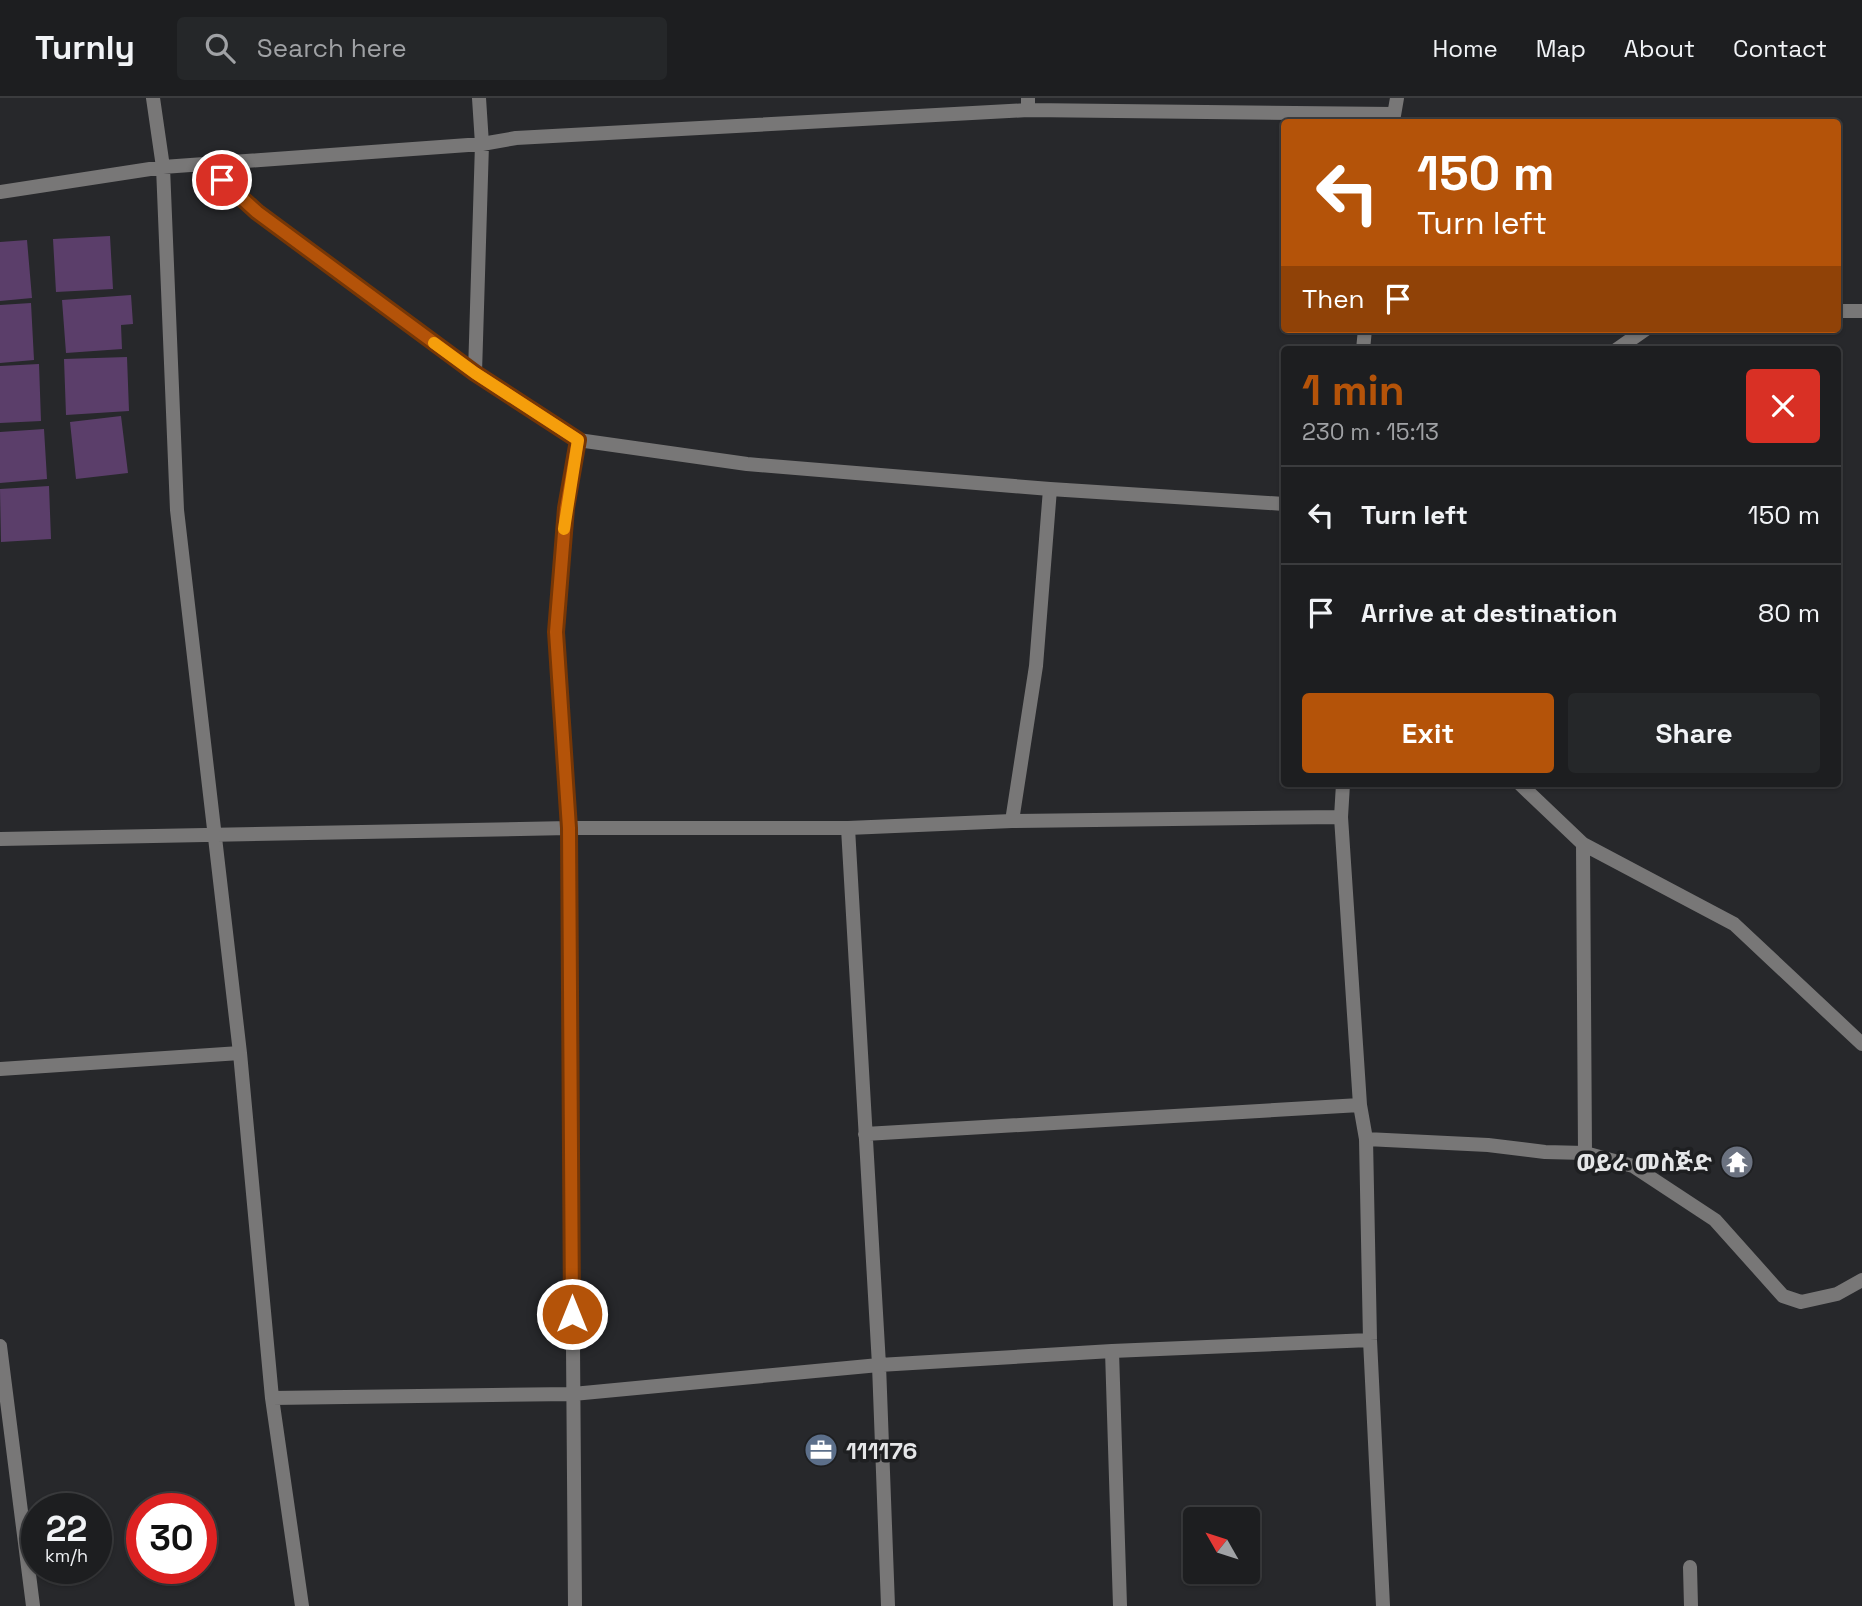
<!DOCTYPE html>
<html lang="en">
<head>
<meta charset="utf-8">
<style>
	:root { --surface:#1d1e20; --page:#252729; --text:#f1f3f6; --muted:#a0a2a5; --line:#3b3c3e; --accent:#b45309 }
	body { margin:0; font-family:"Space Grotesk","Noto Sans Ethiopic",sans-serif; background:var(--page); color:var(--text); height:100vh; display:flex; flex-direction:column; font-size:26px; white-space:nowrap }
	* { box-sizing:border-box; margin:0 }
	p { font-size:23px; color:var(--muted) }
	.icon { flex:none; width:38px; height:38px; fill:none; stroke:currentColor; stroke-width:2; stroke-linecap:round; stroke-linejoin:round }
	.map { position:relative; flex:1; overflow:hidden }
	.side { position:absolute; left:1281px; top:248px; width:560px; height:441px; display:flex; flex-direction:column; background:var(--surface); border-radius:7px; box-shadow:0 2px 5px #0004,0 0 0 2px var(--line) }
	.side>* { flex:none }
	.guide { position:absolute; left:1281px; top:21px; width:560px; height:214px; border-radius:7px; box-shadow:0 2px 5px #0004,0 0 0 2px var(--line); background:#b45309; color:#fff; overflow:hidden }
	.needle { width:46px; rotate:309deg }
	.buttons { position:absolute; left:1183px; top:1409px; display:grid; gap:14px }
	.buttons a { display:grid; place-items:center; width:77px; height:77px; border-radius:7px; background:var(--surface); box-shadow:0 2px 5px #0004,0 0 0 2px var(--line); font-size:35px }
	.speed { position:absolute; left:21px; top:1395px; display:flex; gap:14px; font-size:35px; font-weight:700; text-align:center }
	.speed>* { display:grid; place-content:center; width:91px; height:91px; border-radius:50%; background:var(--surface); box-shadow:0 2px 5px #0004,0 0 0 2px var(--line); line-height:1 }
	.speed small { font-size:18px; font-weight:400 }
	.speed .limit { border:10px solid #d22; background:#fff; color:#111 }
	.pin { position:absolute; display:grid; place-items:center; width:60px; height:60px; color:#fff; margin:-30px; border:4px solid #fff; border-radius:50%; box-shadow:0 2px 7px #0007 }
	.me { position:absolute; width:77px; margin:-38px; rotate:0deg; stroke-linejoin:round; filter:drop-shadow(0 0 5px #0008) }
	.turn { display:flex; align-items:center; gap:24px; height:147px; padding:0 21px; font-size:32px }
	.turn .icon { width:91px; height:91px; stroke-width:2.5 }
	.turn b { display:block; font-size:49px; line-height:60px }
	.then { display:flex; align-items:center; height:66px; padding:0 21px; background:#0003; gap:14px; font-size:26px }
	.round { display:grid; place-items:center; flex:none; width:74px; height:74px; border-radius:7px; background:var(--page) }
	.summary { display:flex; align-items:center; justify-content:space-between; height:119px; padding:0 21px }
	h1 { font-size:42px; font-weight:600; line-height:52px; color:var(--accent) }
	.primary-button { display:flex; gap:14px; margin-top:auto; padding:14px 21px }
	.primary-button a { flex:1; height:80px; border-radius:7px; background:var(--accent); color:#fff; font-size:28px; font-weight:600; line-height:80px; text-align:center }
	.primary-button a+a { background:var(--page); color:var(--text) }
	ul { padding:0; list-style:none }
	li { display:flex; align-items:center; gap:21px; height:98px; padding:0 21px; border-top:2px solid var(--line) }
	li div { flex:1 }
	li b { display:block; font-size:26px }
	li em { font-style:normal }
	header { display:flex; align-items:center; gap:42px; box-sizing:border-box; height:98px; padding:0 35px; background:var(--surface); border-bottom:2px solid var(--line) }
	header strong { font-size:33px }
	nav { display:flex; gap:38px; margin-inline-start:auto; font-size:24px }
	.search { width:490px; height:63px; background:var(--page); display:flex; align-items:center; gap:18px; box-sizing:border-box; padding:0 24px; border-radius:7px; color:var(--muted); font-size:26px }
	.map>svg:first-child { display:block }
	.building { fill:#5b3e6a }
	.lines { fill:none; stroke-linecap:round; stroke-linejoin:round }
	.street { stroke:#787777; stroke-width:14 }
	.route-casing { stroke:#753606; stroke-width:18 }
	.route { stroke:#b45309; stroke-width:12 }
	.slow { stroke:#f59e0b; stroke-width:12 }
	.labels { text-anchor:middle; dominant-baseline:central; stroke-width:7; stroke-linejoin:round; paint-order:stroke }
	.poi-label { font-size:24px; font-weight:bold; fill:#e5e6e8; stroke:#1e1f21; text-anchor:end }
</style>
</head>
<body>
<header>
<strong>Turnly</strong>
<div class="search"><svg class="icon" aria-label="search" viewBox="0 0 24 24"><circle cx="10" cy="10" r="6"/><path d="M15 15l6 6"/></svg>Search here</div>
<nav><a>Home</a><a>Map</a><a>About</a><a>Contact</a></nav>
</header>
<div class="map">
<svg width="1862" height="1508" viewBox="0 0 1862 1508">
	<rect width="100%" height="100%" fill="#27282b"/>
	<path class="building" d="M110 138 113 191 56 194 53 141Z
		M27 142 32 200 0 203V144Z
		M131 197 133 226 121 227 122 251 66 255 62 202Z
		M31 205 34 262 0 265V207Z
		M127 259 129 313 66 317 64 261Z
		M39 266 41 323 0 325V268Z
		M121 318 128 375 76 381 70 324Z
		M44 331 47 381 0 385V334Z
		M49 388 51 441 1 444 0 391Z"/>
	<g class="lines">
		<path class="street" d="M153 0 163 69 177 412 240 955 272 1300 573 1296 879 1267 1112 1253 1370 1242
			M1028 12 1394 16
			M1393 23 1397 0
			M204 66 257 114 475 275 578 342 747 366 1050 391 1284 406
			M0 94 163 69 482 46 516 40 1028 12V0
			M1838 213H1862
			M1363 252 1365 231
			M1616 252 1646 231
			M475 275 482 46 479 0
			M1520 686 1583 746 1734 826 1862 946
			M1341 719 1343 686
			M1012 723 1036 568 1050 391
			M848 730 879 1267 888 1508
			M0 741 569 730H848L1012 723 1341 719 1360 1007 1366 1041 1370 1242 1383 1508
			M1583 746 1585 1055
			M0 971 240 955
			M865 1036 1360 1007
			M1366 1041 1488 1047 1545 1054 1585 1055 1633 1068 1715 1122 1783 1198 1801 1204 1837 1196 1862 1182
			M0 1248 33 1508
			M1112 1253 1120 1508
			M272 1300 302 1508
			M1690 1469 1691 1508
			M575 1508 569 730 556 534 566 410 578 342"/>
	</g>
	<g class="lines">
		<defs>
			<path id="route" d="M222 82 257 114 475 275 578 342 566 410 556 534 569 730 572 1216"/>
		</defs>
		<use href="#route" class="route-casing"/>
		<use href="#route" class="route"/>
		<path class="slow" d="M434 245 475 275 578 342 564 431"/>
	</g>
	<defs>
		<symbol id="temple-disc" viewBox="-11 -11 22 22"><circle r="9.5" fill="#6b7280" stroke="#1e1f21"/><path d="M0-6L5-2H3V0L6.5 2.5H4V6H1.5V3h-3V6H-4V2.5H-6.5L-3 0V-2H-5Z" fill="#fff"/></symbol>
		<symbol id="office-disc" viewBox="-11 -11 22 22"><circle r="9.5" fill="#5c6f8a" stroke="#1e1f21"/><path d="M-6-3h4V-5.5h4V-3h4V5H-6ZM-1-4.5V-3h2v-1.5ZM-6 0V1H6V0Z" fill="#fff"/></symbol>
	</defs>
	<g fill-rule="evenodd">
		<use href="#temple-disc" x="1718" y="1045" width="38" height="38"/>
		<use href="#office-disc" x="802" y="1333" width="38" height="38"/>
	</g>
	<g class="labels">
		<g class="poi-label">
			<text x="1712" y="1064">ወይራ መስጅድ</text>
			<text x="846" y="1352" text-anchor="start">111176</text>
		</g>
	</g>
</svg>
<div class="buttons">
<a><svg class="needle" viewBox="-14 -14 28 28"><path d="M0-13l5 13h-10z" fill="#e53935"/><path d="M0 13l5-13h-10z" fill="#a0a2a5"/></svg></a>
</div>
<div class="speed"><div>22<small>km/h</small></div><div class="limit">30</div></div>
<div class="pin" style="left:222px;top:82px;background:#d93025"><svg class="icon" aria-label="arrive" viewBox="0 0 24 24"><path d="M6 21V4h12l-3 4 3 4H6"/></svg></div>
<svg class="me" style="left:572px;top:1216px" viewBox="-20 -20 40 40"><circle r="17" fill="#b45309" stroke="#fff" stroke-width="3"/><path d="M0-11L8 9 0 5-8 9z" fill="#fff"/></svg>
<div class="guide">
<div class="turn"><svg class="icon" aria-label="left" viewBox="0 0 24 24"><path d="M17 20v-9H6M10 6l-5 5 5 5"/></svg><div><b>150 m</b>Turn left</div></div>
<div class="then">Then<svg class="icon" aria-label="arrive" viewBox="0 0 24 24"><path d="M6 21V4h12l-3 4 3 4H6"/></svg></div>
</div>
<section class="side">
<div class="summary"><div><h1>1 min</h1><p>230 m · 15:13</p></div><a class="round" style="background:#d93025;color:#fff"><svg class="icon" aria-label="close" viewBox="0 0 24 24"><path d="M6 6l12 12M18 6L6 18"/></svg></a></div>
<ul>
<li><svg class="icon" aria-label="left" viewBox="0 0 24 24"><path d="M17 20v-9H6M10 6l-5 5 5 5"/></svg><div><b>Turn left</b></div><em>150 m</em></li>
<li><svg class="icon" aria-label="arrive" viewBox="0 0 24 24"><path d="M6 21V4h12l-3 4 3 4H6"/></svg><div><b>Arrive at destination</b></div><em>80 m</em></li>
</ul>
<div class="primary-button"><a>Exit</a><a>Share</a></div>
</section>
</div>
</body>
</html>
